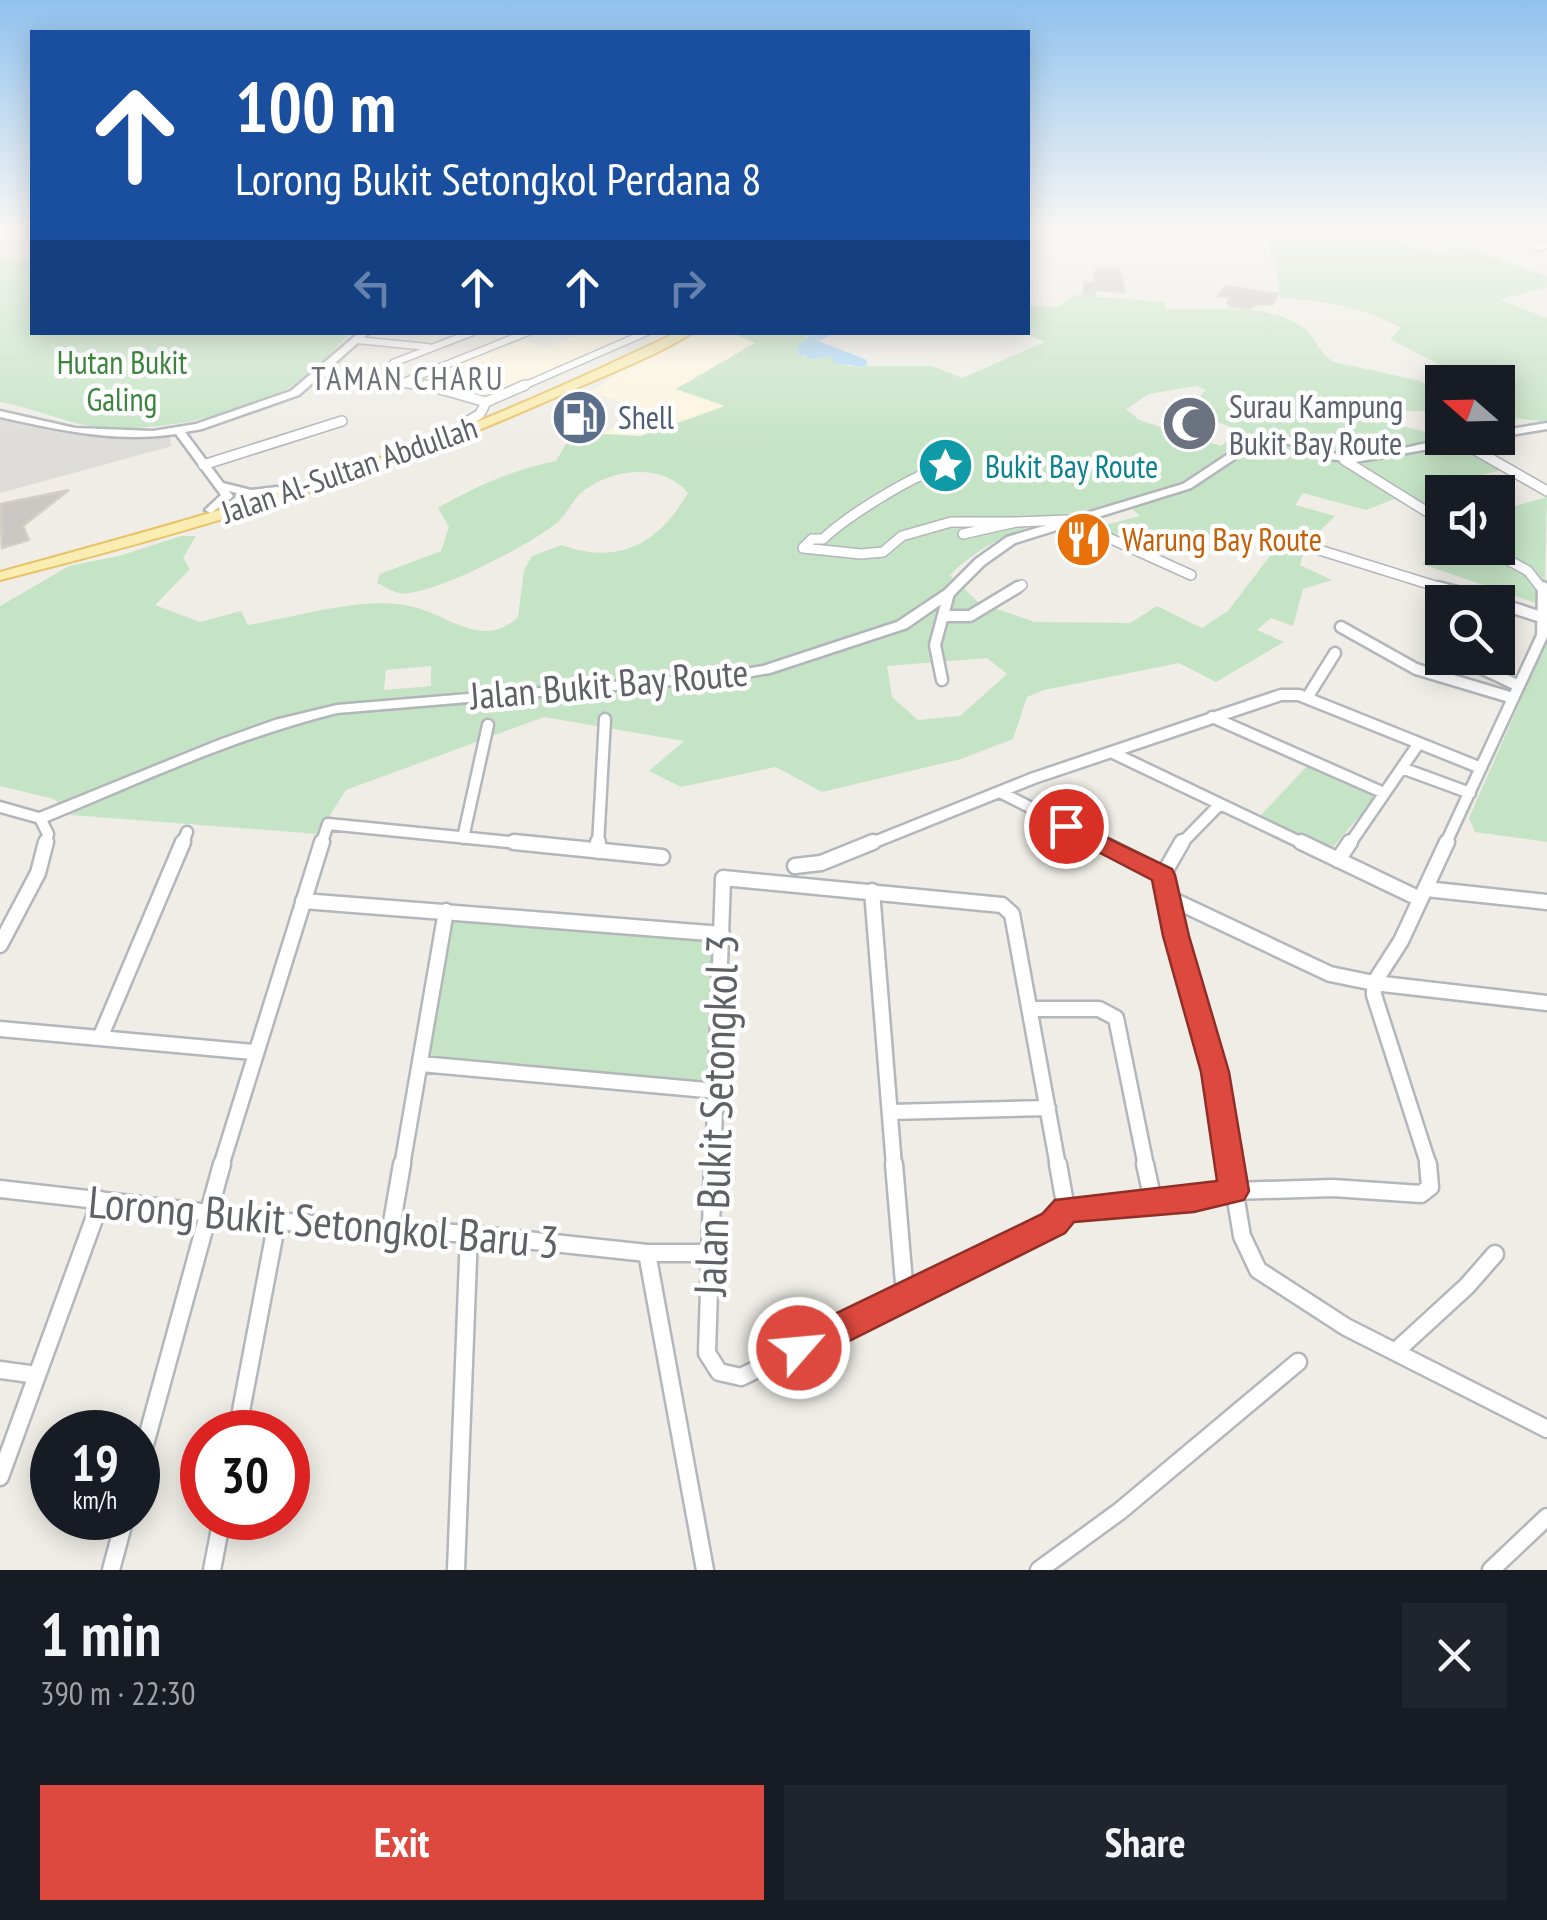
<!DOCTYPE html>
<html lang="en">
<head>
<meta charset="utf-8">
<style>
	:root { --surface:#171b24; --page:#20242c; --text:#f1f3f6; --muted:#9ea1a6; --accent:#dd493e }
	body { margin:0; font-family:"PT Sans Narrow",sans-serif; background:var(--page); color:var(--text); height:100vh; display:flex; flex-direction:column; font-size:38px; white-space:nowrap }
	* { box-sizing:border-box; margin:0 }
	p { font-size:32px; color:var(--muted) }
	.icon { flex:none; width:55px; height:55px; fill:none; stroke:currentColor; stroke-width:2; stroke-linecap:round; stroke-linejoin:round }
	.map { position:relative; height:1570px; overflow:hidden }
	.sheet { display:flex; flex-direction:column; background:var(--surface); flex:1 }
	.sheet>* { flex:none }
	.hud { position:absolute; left:30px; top:30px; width:1000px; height:305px; border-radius:0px; box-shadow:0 5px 25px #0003; background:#1a4fa0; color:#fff; overflow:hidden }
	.needle { width:65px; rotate:290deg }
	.controls { position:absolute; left:1425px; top:365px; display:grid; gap:20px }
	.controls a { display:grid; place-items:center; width:90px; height:90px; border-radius:0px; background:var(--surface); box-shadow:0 5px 25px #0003; font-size:50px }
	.speed { position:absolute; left:30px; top:1410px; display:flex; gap:20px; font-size:50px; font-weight:700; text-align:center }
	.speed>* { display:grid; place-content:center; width:130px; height:130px; border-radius:50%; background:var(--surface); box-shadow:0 5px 25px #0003; line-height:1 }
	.speed small { font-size:25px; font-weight:400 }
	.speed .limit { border:15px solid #d22; background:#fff; color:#111 }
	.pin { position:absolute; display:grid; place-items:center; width:85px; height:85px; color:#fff; margin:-42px; border:5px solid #fff; border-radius:50%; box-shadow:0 2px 10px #0007 }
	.me { position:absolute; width:110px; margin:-55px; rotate:63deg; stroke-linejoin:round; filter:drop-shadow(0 0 8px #0008) }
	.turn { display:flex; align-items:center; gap:35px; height:210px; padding:0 40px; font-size:45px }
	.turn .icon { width:130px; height:130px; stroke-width:2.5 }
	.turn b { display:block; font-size:70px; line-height:85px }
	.lanes { display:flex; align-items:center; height:95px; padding:0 40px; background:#0003; justify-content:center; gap:50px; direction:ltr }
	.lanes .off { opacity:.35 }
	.round { display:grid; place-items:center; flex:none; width:105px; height:105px; border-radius:0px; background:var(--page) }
	.overview { display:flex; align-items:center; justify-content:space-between; height:170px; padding:0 40px }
	h1 { font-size:60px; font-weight:600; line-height:75px }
	.button { display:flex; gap:20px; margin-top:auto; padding:20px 40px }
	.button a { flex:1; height:115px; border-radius:0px; background:var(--accent); color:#fff; font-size:40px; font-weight:600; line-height:115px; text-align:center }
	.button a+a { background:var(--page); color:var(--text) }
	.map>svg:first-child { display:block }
	.commercial { fill:#fcf5de }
	.industrial { fill:#dedcd8 }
	.green { fill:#c5e4c5; fill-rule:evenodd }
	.water { fill:#acd8f9 }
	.building { fill:#cbc8c3; stroke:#d3cfc5; stroke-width:2.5 }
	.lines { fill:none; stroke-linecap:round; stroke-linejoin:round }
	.street-far4-casing { stroke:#b3b6ba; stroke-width:9 }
	.street-far3-casing { stroke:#b3b6ba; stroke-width:12 }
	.street-far2-casing { stroke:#b3b6ba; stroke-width:15 }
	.street-far1-casing { stroke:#b3b6ba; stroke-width:19 }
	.street-casing { stroke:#b3b6ba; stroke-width:21 }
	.secondary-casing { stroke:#b2b5ba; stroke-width:5 }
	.primary-casing { stroke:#e8c267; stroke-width:4 }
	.street-far4 { stroke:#fff; stroke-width:6 }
	.street-far3 { stroke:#fff; stroke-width:9 }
	.street-far2 { stroke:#fff; stroke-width:10 }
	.street-far1 { stroke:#fff; stroke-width:14 }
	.street { stroke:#fff; stroke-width:16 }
	.secondary { fill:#fff; fill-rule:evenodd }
	.primary { fill:#f9edb1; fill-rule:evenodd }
	.route { fill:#dd493e; stroke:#902f28; stroke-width:2.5 }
	.labels { text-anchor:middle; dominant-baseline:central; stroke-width:9; stroke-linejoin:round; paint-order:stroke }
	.far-park-label { font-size:32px; fill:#3d853f; stroke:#fff }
	.far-neighbourhood-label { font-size:32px; letter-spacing:2.5px; fill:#6f7377; stroke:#fff }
	.far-worship-label { font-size:32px; fill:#5b616d; stroke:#fff; text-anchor:start }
	.far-service-label { font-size:32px; fill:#4e5e75; stroke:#fff; text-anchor:start }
	.far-culture-label { font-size:32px; fill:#0d838f; stroke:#fff; text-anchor:start }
	.far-street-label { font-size:32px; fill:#5e6165; stroke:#fff }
	.far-food-label { font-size:32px; fill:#c56008; stroke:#fff; text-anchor:start }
	.street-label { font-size:38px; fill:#5e6165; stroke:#fff }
	.near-street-label { font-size:45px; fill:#5e6165; stroke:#fff }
</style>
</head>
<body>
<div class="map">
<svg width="1547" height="1570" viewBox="0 0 1547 1570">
	<rect width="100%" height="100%" fill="#efede6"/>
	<path class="commercial" d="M584 333H654L492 402 414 380 516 338 546 348Z
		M698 333H733L756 343 677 388 727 405 641 436 602 434 647 411 591 392 621 371Z"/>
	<path class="industrial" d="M0 418 73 434 169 435 172 446 0 493Z"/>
	<path class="green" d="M1271 226C1333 226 1378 235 1436 254L1456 245 1547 276V287L1500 300 1547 318V422L1498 416V382H1455L1452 371 1390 339 1401 328C1363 306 1323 301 1280 298L1276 261 1270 257Z
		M0 258 32 261V332L350 333C333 350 315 372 294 385 241 417 150 434 90 426 60 421 31 407 0 402Z
		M1076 295 1165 302V309C1209 311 1267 301 1304 328 1316 337 1318 353 1334 362L1421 381 1442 394 1441 411H1404L1393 424 1459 440 1507 469 1472 477 1487 492H1442V525L1394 499 1366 510 1303 493 1295 505 1335 516 1305 546 1300 565 1332 580 1303 589 1293 626 1271 618 1257 630 1284 642 1216 682 1179 663 1044 690 1027 697 1013 739 961 759 822 792 776 767 681 787 649 771 684 741 544 717 346 790 318 834 71 815 54 799 0 786V606L69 566 119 556 181 536H196L183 558 190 569 155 605 200 622 241 611 248 625C296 617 372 593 418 608 452 619 485 648 518 617L524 570 532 556 562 545C619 566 659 543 688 493 663 463 614 468 583 491 573 499 568 512 559 521 536 542 428 599 398 593 391 591 384 586 377 583L380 574 441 551 449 527 438 508C475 487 514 469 556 461L566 444 602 434 641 436 725 406 676 389 755 343 733 333H813L807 336 802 357 831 356 848 366H932L962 378 1045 342 1024 333 1028 332V306L1057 307ZM1196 386 1206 390 1186 412 1241 430 1221 446 1139 420 1126 409 1149 394ZM1123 501 1140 516 1098 527 1115 535 1135 526 1182 545C1211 526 1247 534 1276 548L1228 611 1202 628 1157 606 1130 623 1035 622 979 603 950 575C993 530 1064 515 1123 501ZM987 658 1007 674 960 716 918 720 892 697 887 666ZM431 666V686L384 690 386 670Z
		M1547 497 1544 606 1422 564 1442 543V548H1498V503L1505 509Z
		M1547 640V842L1475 832 1469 818Z
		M1309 764 1378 795 1331 849 1260 816Z
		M451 906 726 929 721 1084 424 1055Z"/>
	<path class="water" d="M813 333H834L819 341 867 360V364L864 367 835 363 831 356 813 359 797 354 799 345Z"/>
	<path class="building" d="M1097 268 1120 270 1125 292 1095 290V295L1083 294 1084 282 1093 283Z
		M1225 286 1278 294 1272 305 1257 304 1249 309 1230 306 1227 303 1230 298 1218 296Z
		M69 490 23 526 29 540 2 548 0 504Z"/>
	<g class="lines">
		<defs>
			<path id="street-far4" d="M1484 229 1494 226
				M1536 248 1547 245
				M357 340 428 347
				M393 363 473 332
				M320 373 435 388
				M406 381 528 332
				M519 388 647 332"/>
			<path id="street-far3" d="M426 385 486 402
				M486 402 525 385
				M465 423 480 414 486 402
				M1458 440 1547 491
				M1344 460 1442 521
				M203 465 342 421
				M946 466C914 474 847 516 823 539H812L803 548 861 554 883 552 902 536 951 522H1016
				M963 534 1016 522 1069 520 1191 575
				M1297 543 1448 590
				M1487 548 1528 571 1543 590
				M1014 590 1022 585"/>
			<path id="street-far2" d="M1438 587 1495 602
				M1498 603 1544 618
				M946 616H970L1018 587
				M1341 627 1416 669 1513 698
				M1470 663 1519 686
				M942 680 935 645 949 593
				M1307 698 1335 653
				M1212 717 1384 793
				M1111 752 1306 845
				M1402 768 1470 793
				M1002 793 1104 845
				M40 818 48 834 45 845
				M463 838 488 725
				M182 845 187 832
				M321 845 328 824 539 845
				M598 845 605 719
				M867 845 1034 778 1281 695H1299L1481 768
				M1180 845 1220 804
				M1349 845 1419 743
				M1445 845 1542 636 1543 587"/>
			<path id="street-far1" d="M514 842 662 857
				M1099 842 1163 875 1167 897 1330 974 1374 983 1547 1003
				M1301 842 1420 899
				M598 851V842
				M1338 860 1350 842
				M795 866 821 863 873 842
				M1163 875 1182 842
				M1426 889 1547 902
				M872 891 894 1166
				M1167 897 1215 1072 1231 1166
				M303 901 722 934
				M0 945 38 873 46 842
				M1374 983 1401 941 1447 842
				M1374 983V995L1429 1166
				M1030 1009H1099L1116 1018 1146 1166
				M0 1029 253 1052
				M100 1038 183 842
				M421 1064 717 1091
				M890 1112 1048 1108
				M221 1166 322 842
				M402 1166 446 911
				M713 1166 723 878 1002 905 1012 914 1058 1166"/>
			<path id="street" d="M713 1164 707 1353 719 1372 741 1377 1054 1223 1066 1209 1058 1164
				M894 1164 905 1295
				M1145 1164 1153 1201
				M1230 1164 1242 1236 1258 1270 1346 1327 1547 1429
				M0 1189 298 1223 469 1234 647 1253H710
				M1066 1209 1233 1191 1333 1188 1421 1194 1430 1187 1428 1164
				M391 1228 402 1164
				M647 1253 705 1570
				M1395 1352 1467 1286 1495 1254
				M0 1370 37 1375
				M237 1432 277 1221
				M138 1470 222 1164
				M0 1477 101 1200
				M111 1570 125 1518
				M212 1570 222 1518
				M456 1570 469 1234
				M1039 1570 1120 1511 1298 1362
				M1491 1570 1547 1517"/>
			<path id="secondary" d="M360 332H370L299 395 202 429 185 432 223 483 251 490 277 487 283 490C266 499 247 496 229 491L233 496 231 498 211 513 205 510 221 495 176 434C116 443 58 430 0 417V411L75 428 153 431 196 424 291 391Z
				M1547 423V429L1498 437V431Z
				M1269 435C1300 434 1324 457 1354 456 1396 454 1438 435 1480 438L1475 441 1355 462 1329 459 1281 441 1259 443 1191 488 1015 543 984 565 953 596 907 628 770 673 722 681 337 713C236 738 141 782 45 822L40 823 0 812V802L39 813 219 740 275 720 337 705 722 673 763 666 897 622 945 590 976 559 1007 537 1183 484 1251 439Z"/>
			<path id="primary" d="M1028 226H1041L1028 232Z
				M678 332H693C657 356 603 376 563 394 383 475 191 532 0 580V572C146 532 293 492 435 438 518 407 598 370 678 332Z"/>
		</defs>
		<use href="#street-far4" class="street-far4-casing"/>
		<use href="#street-far3" class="street-far3-casing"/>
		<use href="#street-far2" class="street-far2-casing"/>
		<use href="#street-far1" class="street-far1-casing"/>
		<use href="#street" class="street-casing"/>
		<use href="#secondary" class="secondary-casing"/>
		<use href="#primary" class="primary-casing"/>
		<use href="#street-far4" class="street-far4"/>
		<use href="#street-far3" class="street-far3"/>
		<use href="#street-far2" class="street-far2"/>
		<use href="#street-far1" class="street-far1"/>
		<use href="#street" class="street"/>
		<use href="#secondary" class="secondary"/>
		<use href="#primary" class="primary"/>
	</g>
	<linearGradient id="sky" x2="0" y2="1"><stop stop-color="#90c2ef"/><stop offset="0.51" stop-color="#f8f7f4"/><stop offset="1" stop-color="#f8f7f4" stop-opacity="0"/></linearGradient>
	<rect width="1547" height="446" fill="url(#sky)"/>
	<path class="route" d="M1066 818 1172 869 1175 875 1189 936 1229 1072 1249 1191 1244 1200 1194 1212 1074 1222 1065 1233 811 1360 799 1365 787 1360 782 1348 787 1337 1042 1214 1055 1200 1217 1181 1201 1072 1163 936 1152 880 1058 831 1054 826 1058 820Z"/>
	<defs>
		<symbol id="fuel-disc" viewBox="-11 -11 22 22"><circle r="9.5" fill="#5c6f8a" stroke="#fff"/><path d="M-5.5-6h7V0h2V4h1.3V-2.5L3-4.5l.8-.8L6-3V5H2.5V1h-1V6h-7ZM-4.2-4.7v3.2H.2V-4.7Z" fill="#fff"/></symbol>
		<symbol id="mosque-disc" viewBox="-11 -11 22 22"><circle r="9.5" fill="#6b7280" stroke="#fff"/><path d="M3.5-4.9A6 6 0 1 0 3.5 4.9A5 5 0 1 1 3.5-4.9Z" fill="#fff"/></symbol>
		<symbol id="sight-disc" viewBox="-11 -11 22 22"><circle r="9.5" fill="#0f9aa8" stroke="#fff"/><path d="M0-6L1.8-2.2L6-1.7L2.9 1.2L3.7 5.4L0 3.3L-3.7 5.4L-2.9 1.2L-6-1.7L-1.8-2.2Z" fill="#fff"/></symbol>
		<symbol id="restaurant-disc" viewBox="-11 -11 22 22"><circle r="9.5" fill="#e8710a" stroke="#fff"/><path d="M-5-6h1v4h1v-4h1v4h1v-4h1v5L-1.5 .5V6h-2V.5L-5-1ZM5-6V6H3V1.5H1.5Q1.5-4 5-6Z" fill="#fff"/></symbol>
	</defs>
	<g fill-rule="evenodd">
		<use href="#fuel-disc" x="548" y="386" width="63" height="63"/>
		<use href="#mosque-disc" x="1158" y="392" width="63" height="63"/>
		<use href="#sight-disc" x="914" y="434" width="63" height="63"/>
		<use href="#restaurant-disc" x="1052" y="508" width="63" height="63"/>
	</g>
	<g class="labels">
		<g class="far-park-label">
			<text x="122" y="362">Hutan Bukit<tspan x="122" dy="37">Galing</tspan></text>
		</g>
		<g class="far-neighbourhood-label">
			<text x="408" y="378">TAMAN CHARU</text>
		</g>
		<g class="far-worship-label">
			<text x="1229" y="406">Surau Kampung<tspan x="1229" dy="37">Bukit Bay Route</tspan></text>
		</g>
		<g class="far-service-label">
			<text x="618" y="417">Shell</text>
		</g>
		<g class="far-culture-label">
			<text x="985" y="466">Bukit Bay Route</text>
		</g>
		<g class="far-street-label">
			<text transform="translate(349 469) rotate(-19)">Jalan Al-Sultan Abdullah</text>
		</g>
		<g class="far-food-label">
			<text x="1122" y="539">Warung Bay Route</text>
		</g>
		<g class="street-label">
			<text transform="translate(609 683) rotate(-5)">Jalan Bukit Bay Route</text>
		</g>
		<g class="near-street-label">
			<text transform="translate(715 1115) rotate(-88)">Jalan Bukit Setongkol 3</text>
			<text transform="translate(324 1221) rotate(5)">Lorong Bukit Setongkol Baru 3</text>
		</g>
	</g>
</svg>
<div class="controls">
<a><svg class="needle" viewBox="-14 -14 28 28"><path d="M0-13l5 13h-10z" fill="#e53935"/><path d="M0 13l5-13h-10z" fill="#9ea1a6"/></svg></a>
<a><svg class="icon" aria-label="sound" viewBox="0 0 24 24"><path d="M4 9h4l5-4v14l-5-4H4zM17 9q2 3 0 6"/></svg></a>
<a><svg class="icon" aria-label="search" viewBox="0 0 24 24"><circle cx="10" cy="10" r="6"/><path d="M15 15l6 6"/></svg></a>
</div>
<div class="speed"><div>19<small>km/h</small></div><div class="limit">30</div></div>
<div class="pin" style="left:1066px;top:826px;background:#d93025"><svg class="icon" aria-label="arrive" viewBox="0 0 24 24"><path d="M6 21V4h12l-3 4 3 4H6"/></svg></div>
<svg class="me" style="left:799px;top:1348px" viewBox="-20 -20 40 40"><circle r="17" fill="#dd493e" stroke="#fff" stroke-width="3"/><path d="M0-11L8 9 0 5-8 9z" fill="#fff"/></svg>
<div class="hud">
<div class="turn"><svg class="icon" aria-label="ahead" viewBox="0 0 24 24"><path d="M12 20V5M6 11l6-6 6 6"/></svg><div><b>100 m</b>Lorong Bukit Setongkol Perdana 8</div></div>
<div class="lanes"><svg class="icon off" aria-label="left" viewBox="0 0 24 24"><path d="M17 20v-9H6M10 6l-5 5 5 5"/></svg><svg class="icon" aria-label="ahead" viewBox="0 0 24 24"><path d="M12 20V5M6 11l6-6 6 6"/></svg><svg class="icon" aria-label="ahead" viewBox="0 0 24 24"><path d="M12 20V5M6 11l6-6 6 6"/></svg><svg class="icon off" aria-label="right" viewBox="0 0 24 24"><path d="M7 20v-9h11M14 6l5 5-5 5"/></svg></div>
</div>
</div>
<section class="sheet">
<div class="overview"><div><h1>1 min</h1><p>390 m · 22:30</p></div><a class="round"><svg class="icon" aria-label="close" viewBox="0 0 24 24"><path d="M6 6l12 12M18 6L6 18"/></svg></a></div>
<div class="button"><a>Exit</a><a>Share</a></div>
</section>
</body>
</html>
